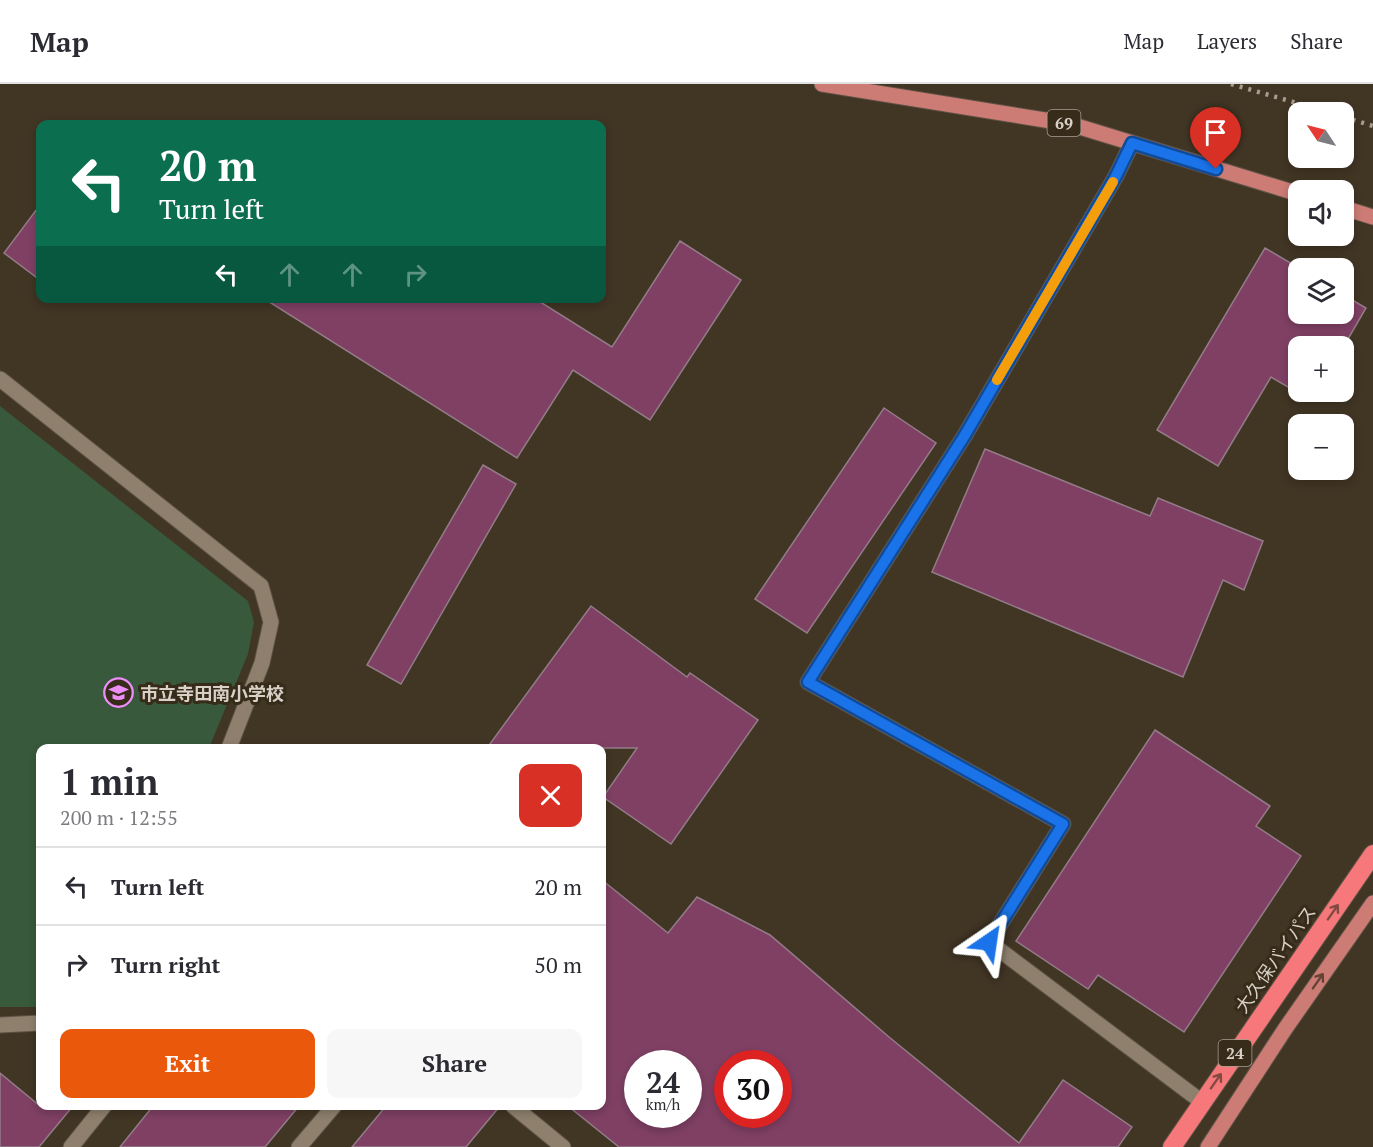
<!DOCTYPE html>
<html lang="en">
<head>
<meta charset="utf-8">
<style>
	:root { --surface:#fff; --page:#f7f7f7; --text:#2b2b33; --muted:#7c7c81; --line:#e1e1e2; --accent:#ea580c }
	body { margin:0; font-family:"PT Serif","Noto Sans JP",serif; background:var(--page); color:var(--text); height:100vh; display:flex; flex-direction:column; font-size:22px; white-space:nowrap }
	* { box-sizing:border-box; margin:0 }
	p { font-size:20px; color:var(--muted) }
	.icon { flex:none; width:33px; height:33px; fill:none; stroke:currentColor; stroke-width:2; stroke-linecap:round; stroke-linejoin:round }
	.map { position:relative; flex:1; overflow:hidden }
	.details { position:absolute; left:36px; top:660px; width:570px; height:366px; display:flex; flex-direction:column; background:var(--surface); border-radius:12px; box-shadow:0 3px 9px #0003 }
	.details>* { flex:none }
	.hud { position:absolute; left:36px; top:36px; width:570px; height:183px; border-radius:12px; box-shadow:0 3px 9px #0003; background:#0b6e4f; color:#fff; overflow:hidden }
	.needle { width:39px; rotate:305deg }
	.tools { position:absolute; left:1288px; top:18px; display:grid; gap:12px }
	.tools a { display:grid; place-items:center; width:66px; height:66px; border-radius:12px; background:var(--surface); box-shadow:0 3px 9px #0003; font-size:30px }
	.speed { position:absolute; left:624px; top:966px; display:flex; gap:12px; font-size:30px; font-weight:700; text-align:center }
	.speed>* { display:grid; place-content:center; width:78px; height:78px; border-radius:50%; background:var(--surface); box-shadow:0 3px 9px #0003; line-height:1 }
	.speed small { font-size:15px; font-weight:400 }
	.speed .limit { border:9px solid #d22; background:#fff; color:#111 }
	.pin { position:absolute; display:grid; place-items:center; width:51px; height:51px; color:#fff; margin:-62px -26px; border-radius:50% 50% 50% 0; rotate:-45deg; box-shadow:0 0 6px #0007 }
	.pin .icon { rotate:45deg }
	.me { position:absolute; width:66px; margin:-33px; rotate:32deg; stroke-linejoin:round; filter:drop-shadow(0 0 4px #0008) }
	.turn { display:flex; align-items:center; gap:21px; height:126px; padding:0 24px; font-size:27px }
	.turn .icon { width:78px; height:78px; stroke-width:2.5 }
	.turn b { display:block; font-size:42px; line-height:51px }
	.lanes { display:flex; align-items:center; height:57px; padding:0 24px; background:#0003; justify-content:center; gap:30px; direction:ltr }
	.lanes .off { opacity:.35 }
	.round { display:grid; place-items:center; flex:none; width:63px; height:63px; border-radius:12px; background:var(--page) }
	.summary { display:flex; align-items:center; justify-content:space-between; height:102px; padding:0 24px }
	h1 { font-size:36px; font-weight:700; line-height:45px }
	.action { display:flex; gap:12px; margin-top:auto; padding:12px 24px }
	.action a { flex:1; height:69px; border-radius:12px; background:var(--accent); color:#fff; font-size:24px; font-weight:700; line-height:69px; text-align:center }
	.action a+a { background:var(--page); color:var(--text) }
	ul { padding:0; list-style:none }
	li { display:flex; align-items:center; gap:18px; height:78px; padding:0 24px; border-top:2px solid var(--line) }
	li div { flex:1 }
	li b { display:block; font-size:22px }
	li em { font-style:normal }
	header { display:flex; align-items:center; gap:36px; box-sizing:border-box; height:84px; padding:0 30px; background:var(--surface); border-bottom:2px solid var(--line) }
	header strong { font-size:28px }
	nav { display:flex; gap:33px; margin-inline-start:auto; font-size:21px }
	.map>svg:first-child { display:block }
	.green { fill:#38593b }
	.building { fill:#7f4064; stroke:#937c88; stroke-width:1.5; fill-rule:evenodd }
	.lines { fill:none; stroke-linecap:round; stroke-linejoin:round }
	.minor-casing { stroke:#5d5244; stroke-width:17 }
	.major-casing { stroke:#5d5244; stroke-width:17 }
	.highway-casing { stroke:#5d5244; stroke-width:20 }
	.minor { stroke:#8e806d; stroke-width:15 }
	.major { stroke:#cc7b75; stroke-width:15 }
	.highway { stroke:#f6787b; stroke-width:18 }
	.rail { stroke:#a69c90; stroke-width:4.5; stroke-dasharray:3 6; stroke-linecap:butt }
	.oneway { stroke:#834a41 }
	.oneway2 { stroke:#644335 }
	.route-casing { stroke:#114b97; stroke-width:15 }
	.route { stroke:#1a73e8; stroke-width:10 }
	.slow { stroke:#f59e0b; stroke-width:10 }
	.labels { text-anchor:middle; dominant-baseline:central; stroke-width:6; stroke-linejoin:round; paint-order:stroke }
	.shield { fill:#372b1a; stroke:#a89f93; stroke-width:1.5 }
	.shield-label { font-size:16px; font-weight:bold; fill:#d9d1c7 }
	.poi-label { font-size:18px; font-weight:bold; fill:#d9d1c7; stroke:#372b1a; text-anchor:start }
	.street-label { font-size:18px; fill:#d9d1c7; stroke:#372b1a }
</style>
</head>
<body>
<header>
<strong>Map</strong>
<nav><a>Map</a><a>Layers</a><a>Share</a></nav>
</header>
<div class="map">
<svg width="1373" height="1063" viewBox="0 0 1373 1063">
	<rect width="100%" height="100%" fill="#413524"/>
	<path class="green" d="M0 322 248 517 254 538 248 570 209 664H40V923H0Z"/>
	<path class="building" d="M40 121V196L4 169Z
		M680 157 741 196 650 336 573 286 517 374 263 214H534L612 263Z
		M1265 164 1299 184V230H1344V211L1366 224 1344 262H1299V308H1317L1312 317 1271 293 1218 382 1157 346Z
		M884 324 936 359 807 549 755 515Z
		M985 365 1150 432 1158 414 1263 457 1244 506 1223 496 1183 593 932 488Z
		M483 381 516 400 401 600 367 581Z
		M591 522 687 593 690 589 758 636 671 760 603 713 637 664H487Z
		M1155 646 1270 722 1256 742 1301 772 1184 948 1098 891 1088 905 1016 857Z
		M602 796 668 849 697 813 770 851 889 953 1019 1059 1063 996 1132 1043 1118 1063H619L568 1022H602ZM638 980H688V1030H638ZM728 980H778V1030H728Z
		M0 989 40 1022H73L39 1063H0Z
		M153 1022H299L265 1063H120Z
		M386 1022H500L466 1063H352Z"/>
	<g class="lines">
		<defs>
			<path id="minor" d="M1132 59 1116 92 965 351 808 598 1063 740 989 858 1202 1018
				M0 295 261 502 271 538 262 579 229 664
				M0 941 40 939
				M513 1022 563 1063
				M71 1063 104 1022
				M299 1063 334 1022"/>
			<path id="major" d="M822 0 1070 40 1299 110
				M1344 124 1373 133
				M1208 1063 1285 945 1373 819"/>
			<path id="highway" d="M1172 1063 1373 770"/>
		</defs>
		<use href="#minor" class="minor-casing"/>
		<use href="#major" class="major-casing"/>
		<use href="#highway" class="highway-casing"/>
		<use href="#minor" class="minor"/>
		<use href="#major" class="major"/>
		<use href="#highway" class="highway"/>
		<path class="rail" d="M1231 0 1328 28
			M1344 33 1373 42"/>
	</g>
	<defs><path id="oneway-shaft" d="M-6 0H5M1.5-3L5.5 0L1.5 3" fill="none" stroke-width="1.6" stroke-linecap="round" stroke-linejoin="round" transform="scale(1.5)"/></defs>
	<g class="oneway">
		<use href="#oneway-shaft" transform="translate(1333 828) rotate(-55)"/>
		<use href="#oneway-shaft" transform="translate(1216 997) rotate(-55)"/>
	</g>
	<use class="oneway2" href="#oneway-shaft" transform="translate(1318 897) rotate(-55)"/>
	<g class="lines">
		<defs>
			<path id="route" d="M989 858 1063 740 808 598 965 351 1116 92 1132 59 1216 85"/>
		</defs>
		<use href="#route" class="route-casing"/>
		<use href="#route" class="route"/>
		<path class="slow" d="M997 296 1113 98"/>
	</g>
	<defs>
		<symbol id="school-ring" viewBox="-11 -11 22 22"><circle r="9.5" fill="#372b1a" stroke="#ee8cf8" stroke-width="1.5"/><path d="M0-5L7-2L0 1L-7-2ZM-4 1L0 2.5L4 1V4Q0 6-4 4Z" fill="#ee8cf8"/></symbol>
	</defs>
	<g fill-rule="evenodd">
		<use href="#school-ring" x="102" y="592" width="33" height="33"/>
	</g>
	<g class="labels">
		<g class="shield">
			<rect x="1047.5" y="26" width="33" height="26" rx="4.5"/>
			<rect x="1218.5" y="956" width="33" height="26" rx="4.5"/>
		</g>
		<g class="shield-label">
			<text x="1064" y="39">69</text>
			<text x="1235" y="969">24</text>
		</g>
		<g class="poi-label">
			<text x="140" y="609">市立寺田南小学校</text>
		</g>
		<g class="street-label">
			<text transform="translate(1275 875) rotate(-55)">大久保バイパス</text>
		</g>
	</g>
</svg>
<div class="tools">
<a><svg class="needle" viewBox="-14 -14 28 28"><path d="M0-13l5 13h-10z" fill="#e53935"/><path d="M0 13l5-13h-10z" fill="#7c7c81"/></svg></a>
<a><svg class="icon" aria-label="sound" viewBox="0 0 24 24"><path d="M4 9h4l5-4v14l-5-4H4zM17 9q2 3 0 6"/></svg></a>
<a><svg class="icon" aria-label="layers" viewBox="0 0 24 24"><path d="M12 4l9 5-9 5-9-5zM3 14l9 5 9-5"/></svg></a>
<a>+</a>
<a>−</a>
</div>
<div class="speed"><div>24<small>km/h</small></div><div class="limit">30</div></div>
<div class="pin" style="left:1216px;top:85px;background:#d93025"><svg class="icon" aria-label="arrive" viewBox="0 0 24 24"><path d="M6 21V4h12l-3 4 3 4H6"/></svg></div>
<svg class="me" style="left:989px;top:858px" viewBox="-20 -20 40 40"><path d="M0-17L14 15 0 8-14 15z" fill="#1a73e8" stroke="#fff" stroke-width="4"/></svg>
<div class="hud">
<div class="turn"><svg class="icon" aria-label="left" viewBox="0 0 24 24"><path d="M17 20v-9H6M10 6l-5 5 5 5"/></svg><div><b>20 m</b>Turn left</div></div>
<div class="lanes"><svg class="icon" aria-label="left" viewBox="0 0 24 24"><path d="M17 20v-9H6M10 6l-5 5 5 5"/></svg><svg class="icon off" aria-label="ahead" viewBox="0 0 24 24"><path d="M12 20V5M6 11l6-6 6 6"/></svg><svg class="icon off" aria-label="ahead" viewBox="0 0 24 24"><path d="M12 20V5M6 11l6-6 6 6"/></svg><svg class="icon off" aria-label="right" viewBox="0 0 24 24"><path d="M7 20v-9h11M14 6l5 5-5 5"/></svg></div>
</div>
<section class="details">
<div class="summary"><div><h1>1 min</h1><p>200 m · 12:55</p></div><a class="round" style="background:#d93025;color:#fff"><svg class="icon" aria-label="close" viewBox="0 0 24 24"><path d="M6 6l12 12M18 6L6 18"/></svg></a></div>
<ul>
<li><svg class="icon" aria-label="left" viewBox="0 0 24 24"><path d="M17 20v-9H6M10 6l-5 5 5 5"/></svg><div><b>Turn left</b></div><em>20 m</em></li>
<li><svg class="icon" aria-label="right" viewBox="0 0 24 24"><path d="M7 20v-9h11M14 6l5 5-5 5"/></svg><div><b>Turn right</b></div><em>50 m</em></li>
</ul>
<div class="action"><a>Exit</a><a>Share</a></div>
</section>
</div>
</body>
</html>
